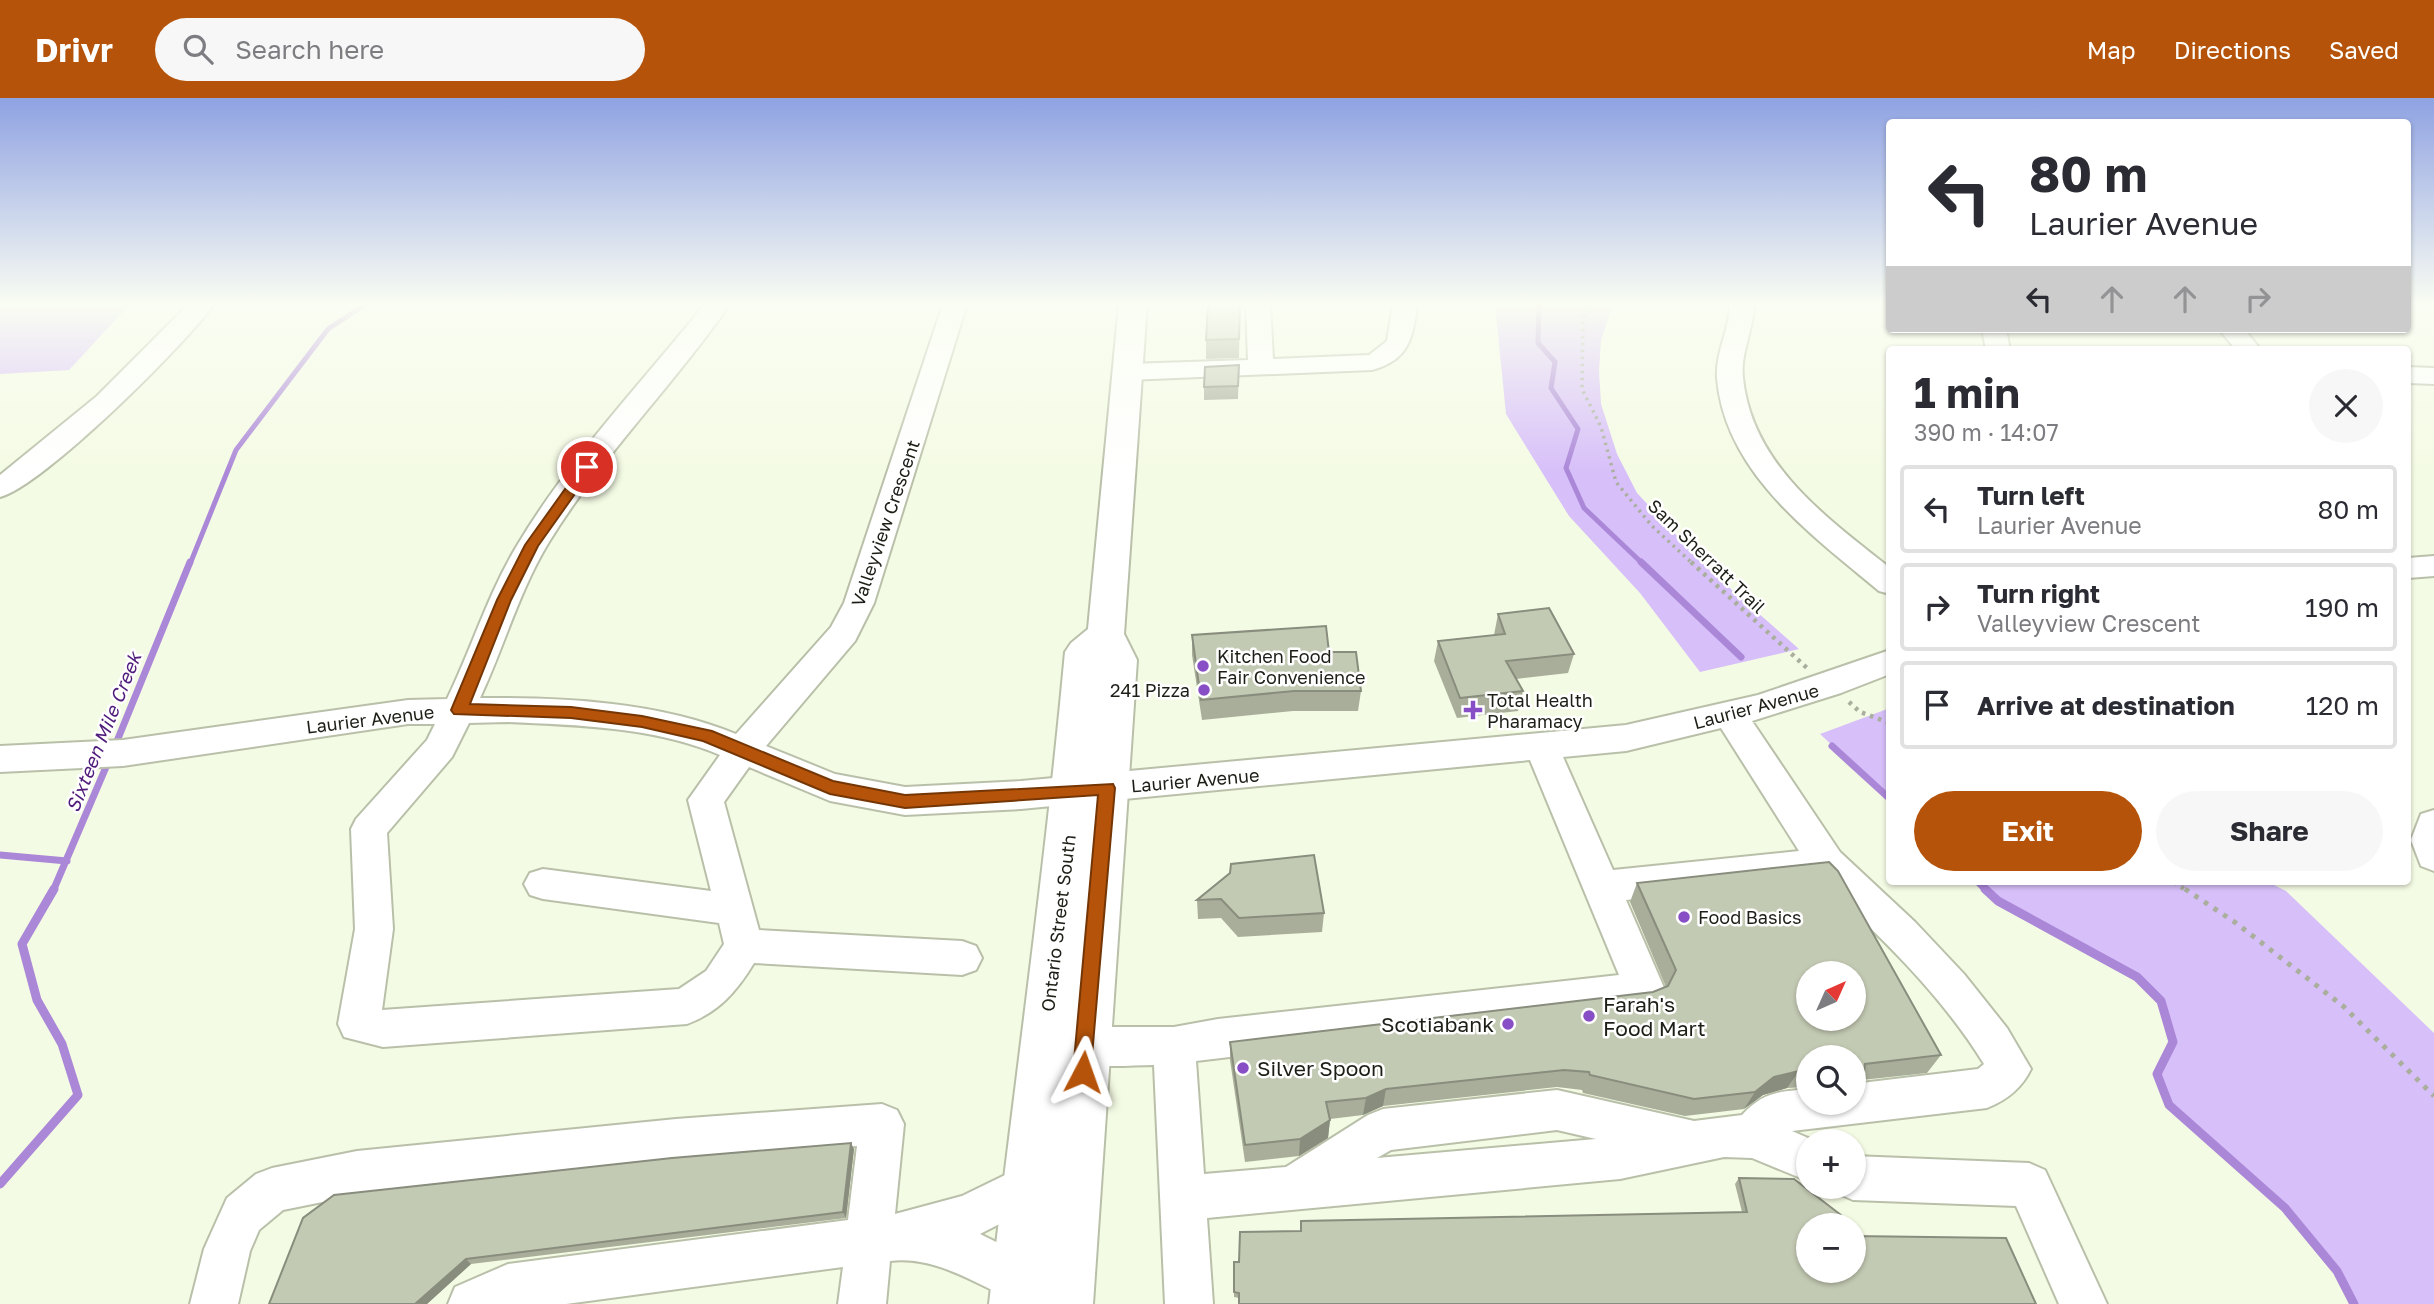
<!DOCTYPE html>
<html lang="en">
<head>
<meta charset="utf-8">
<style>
	:root { --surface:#fff; --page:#f7f7f7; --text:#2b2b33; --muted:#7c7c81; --line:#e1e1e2; --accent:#b45309 }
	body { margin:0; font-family:"Golos Text",sans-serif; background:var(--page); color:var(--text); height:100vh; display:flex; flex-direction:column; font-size:26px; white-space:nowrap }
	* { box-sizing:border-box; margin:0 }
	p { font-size:23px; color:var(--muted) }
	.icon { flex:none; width:38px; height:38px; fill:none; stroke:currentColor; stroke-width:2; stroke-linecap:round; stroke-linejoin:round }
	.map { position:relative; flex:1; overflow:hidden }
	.sheet { position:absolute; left:1886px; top:248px; width:525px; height:539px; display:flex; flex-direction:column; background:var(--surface); border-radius:7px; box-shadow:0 2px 5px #0004 }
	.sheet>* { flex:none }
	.top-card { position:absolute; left:1886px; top:21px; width:525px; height:214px; border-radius:7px; box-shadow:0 2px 5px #0004; background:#fff; color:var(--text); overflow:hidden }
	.needle { width:46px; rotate:45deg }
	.controls { position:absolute; left:1796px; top:863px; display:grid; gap:14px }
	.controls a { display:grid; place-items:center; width:70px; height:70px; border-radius:50%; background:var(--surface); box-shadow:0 2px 5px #0004; font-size:35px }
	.pin { position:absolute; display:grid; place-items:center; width:60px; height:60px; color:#fff; margin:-30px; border:4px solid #fff; border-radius:50%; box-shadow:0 2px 7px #0007 }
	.me { position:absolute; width:77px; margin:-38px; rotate:4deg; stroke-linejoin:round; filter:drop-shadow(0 0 5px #0008) }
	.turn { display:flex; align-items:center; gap:24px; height:147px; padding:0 28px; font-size:32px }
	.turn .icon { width:91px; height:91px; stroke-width:2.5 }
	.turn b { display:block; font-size:49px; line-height:60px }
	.lanes { display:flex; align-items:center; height:66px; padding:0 28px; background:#0003; justify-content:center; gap:35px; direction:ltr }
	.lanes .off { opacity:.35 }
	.round { display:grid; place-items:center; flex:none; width:74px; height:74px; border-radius:37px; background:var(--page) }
	.summary { display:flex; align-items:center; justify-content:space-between; height:119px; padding:0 28px }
	h1 { font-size:42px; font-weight:700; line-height:52px }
	.button { display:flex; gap:14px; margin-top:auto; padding:14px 28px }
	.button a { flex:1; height:80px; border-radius:42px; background:var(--accent); color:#fff; font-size:28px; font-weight:700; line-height:80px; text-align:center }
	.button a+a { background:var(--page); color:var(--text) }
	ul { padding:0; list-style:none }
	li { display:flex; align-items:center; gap:21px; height:88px; margin:0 14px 10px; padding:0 14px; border:4px solid var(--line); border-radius:7px }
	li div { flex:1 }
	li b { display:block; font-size:26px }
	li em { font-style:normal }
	header { display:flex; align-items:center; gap:42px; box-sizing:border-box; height:98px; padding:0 35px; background:var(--accent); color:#fff }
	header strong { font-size:33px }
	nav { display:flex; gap:38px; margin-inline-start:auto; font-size:24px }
	.search { width:490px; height:63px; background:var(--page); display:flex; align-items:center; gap:18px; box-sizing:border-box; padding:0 24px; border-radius:38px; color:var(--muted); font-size:26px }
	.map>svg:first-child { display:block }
	.green { fill:#d7bff9 }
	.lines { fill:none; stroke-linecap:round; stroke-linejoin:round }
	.stream-far2 { stroke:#ab87d8; stroke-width:5 }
	.stream-far1 { stroke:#ab87d8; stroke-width:7 }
	.stream { stroke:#ab87d8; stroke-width:9 }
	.minor-casing { stroke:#b9c0a9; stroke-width:4 }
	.major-casing { stroke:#b9c0a9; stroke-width:4 }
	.path-far2 { stroke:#a9ae9d; stroke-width:3.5; stroke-dasharray:2.5 4.5; stroke-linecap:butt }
	.path-far1 { stroke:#a9ae9d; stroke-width:4.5; stroke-dasharray:3.5 5; stroke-linecap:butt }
	.path { stroke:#a9ae9d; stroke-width:5; stroke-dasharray:4.5 7; stroke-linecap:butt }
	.minor { fill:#fff; fill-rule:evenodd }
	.major { fill:#fff; fill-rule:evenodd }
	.wall { fill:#a8ae9a }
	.shaded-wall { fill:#888d7d }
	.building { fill:#c3cab3; stroke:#888d7d; stroke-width:2; fill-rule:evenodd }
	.route { fill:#b45309; stroke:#753606; stroke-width:2 }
	.poi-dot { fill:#884ec5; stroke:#fff; stroke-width:2.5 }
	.labels { text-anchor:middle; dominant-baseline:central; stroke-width:5; stroke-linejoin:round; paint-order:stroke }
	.street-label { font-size:18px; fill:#1d1f17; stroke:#fff }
	.poi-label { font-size:18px; fill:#1d1f17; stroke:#fff; text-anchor:start }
	.water-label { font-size:19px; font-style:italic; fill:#4f1c7b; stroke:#fff }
	.near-poi-label { font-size:21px; fill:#1d1f17; stroke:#fff; text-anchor:start }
</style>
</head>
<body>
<header>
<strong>Drivr</strong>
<div class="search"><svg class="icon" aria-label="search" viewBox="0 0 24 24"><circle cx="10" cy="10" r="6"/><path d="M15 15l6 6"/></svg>Search here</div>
<nav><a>Map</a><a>Directions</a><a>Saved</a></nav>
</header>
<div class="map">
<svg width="2434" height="1206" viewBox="0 0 2434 1206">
	<rect width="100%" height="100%" fill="#f4fbe4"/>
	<path class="green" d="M0 206H130L69 272 0 276Z
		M1495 206H1613L1601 242 1599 273 1601 306 1617 356 1637 395 1707 470 1799 551 1700 574 1640 495 1569 418 1506 316Z
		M1890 610V701L1820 636Z
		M1978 784H2268L2286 793 2434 935V1206H2354L2337 1173 2285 1110 2169 1007 2157 976 2173 944 2161 903 2137 879 1998 803Z"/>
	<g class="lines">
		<path class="stream-far2" d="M1539 206 1538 245 1555 264 1551 290 1578 331 1566 370 1584 410 1643 466
			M190 466 236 352 328 231 366 206"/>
		<path class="stream-far1" d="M1641 464 1741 559
			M115 648 190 464
			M1832 648 1890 701
			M0 757 67 763
			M1978 784 1987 793
			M53 793 109 662"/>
		<path class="stream" d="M1985 791 1998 803 2137 879 2161 903 2173 944 2157 976 2169 1007 2285 1110 2337 1173 2354 1206
			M0 1086 78 997 62 946 37 902 22 846 54 791"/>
		<defs>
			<path id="minor" d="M189 206H214C186 246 43 388 0 399V377L97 298Z
				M705 206H730C673 288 601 359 549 444 519 493 504 549 480 600 563 599 659 604 736 636L831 529 844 505 943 206H967L874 505 855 543 766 648 835 676 905 689 1021 683 1626 627 1758 597 1890 552V576L1841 595 1752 623 1840 754 1915 824 1964 876 2007 930 2031 971C2022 990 2007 1002 1987 1010L1792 1033 1815 1043H1808V1083L1752 1060 1724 1059 1620 1081 1207 1120 1213 1206H1165L1154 967C1117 967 1066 977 1047 937L1053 924 1068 918 1091 929H1174L1218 921 1619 877 1530 662 1021 711 905 717 830 703 749 669 724 704 759 832 962 843 976 848 982 860 976 872 962 877 754 865C737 893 719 914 687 926L383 949 344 939 338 926 355 831 351 731 356 721 427 642 435 626H408L123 668 0 674V648L123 642 408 602 447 601C472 550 488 495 518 446 568 362 644 282 705 206ZM507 624C577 627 655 629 720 657L688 702 711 793 543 771 530 775 524 786 530 797 543 801 719 825 724 846 706 873 679 891 382 912 393 831 387 735 452 659 469 625ZM1721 630 1799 753 1613 772 1563 659 1626 653ZM1819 781C1879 837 1941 896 1984 966L1978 971 1853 986V1004H1808V991C1777 994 1764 994 1742 1017L1694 1023 1557 992 1383 1011 1368 1017 1286 1069 1204 1076 1196 963 1645 910 1659 904 1665 892 1626 802ZM1557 1032 1596 1041 1377 1060 1391 1052Z
				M1246 206H1270L1273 261 1369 257 1387 243 1393 206H1417C1413 240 1409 262 1372 272L1128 282 1119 279 1115 274 1119 269 1128 266 1248 262Z
				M1730 206H1754C1754 231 1740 255 1743 280 1752 367 1827 420 1890 470V496L1879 493C1812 437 1725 375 1717 280 1715 255 1730 231 1730 206Z
				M1982 231H2006L2010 252H1986Z
				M2219 231H2244L2261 252H2236Z
				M2408 269 2434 270V286L2408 285Z
				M2434 458V478L2408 480V460Z
				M2434 712V773L2421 768 2411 742 2421 716Z
				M882 1006 897 1012 904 1026 895 1116 962 1098 1030 1065 1046 1072 1052 1087 1046 1102 980 1136 1037 1164 1044 1181 1037 1198 1020 1205C979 1188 936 1157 890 1163L886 1206H838L843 1169 566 1206H448L455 1189 508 1166 848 1122 857 1048 676 1063 357 1097 283 1112 259 1132 250 1153 238 1206H190L204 1151 227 1100 256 1076 272 1070 357 1053 676 1021Z
				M1853 1058 2029 1065 2045 1072 2107 1206H2059L2016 1108 1853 1102 1837 1095 1834 1088H1853Z"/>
			<path id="major" d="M1119 206H1147L1124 536 1137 562 1093 1206H989C1014 989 1045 772 1065 554L1071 545 1088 531Z"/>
		</defs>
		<use href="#minor" class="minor-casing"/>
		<use href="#major" class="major-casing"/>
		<path class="path-far2" d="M1593 206 1583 220 1582 291 1601 329 1616 384 1652 428 1693 466"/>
		<path class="path-far1" d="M1691 464 1807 570
			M1849 604 1860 614 1890 625
			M2174 784 2187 793"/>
		<path class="path" d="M2185 791 2236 825 2343 908 2434 998"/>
		<use href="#minor" class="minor"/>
		<use href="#major" class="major"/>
	</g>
	<path class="wall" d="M1240 206 1239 260 1206 261V242Z
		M1239 267 1238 301 1204 302V289Z
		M1498 516 1574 556 1568 575 1516 581 1523 593 1518 613 1457 620 1434 563 1438 543 1494 537Z
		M1192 537 1329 554 1361 593 1358 613H1293L1202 622 1192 557Z
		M1230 775 1324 815 1322 834 1238 839 1221 820 1198 821 1197 802Z
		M1637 785 1941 957 1927 975 1862 982 1853 995V959H1808V989L1787 990 1763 997 1744 1011 1685 1018 1583 995 1582 992 1557 989 1383 1008 1363 1017 1330 1021 1328 1040 1299 1058 1245 1064 1230 962V944L1653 894 1666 889 1630 804Z
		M854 1051 846 1120 471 1166 427 1206H269Z
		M1739 1080 1841 1117 1239 1200 1234 1199V1169L1239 1164 1742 1114 1735 1086Z"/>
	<path class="shaded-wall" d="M1799 973 1787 990 1763 997 1744 1011 1755 994 1774 979Z
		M1386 991 1383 1008 1363 1017 1366 1000Z
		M1330 1022 1328 1040 1299 1058 1300 1041Z
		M851 1045 854 1051 846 1120 843 1114Z
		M466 1161 471 1166 427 1206H415Z"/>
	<path class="building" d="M1208 206H1240L1239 241 1206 242Z
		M1239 267 1238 288 1204 289 1205 269Z
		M1549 510 1574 556 1506 563 1523 593 1460 600 1438 543 1505 536 1498 516Z
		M1326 528 1329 554H1356L1361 593H1294L1201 602 1192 537Z
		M1314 757 1324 815 1239 820 1221 801 1197 802 1230 775 1231 766Z
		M1829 764 1838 773 1941 957 1865 966 1863 981 1853 982V959H1808V972L1799 973 1774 979 1755 994 1694 1001 1590 977 1589 974 1564 972 1386 991 1366 1000 1326 1004 1330 1022 1300 1041 1245 1047 1230 944 1653 894 1668 888 1676 872 1637 785ZM1808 875H1853V920H1808Z
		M851 1045 843 1114 466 1161 415 1206H269L303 1120 334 1097 672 1060Z
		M1739 1080 1794 1081 1841 1117 1844 1127H1808V1172H1853V1138L2006 1140 2036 1206H1239V1195L1234 1194V1164H1239L1240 1134 1301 1133V1123L1747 1114Z"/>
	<linearGradient id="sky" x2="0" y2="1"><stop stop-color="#8fa2e2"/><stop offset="0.55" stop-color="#fafdf3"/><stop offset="1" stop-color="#fafdf3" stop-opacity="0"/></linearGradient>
	<rect width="2434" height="375" fill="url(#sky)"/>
	<path class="route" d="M583 366 594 369 538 448 511 502 470 606 571 609 642 618 712 633 833 683 905 697 1113 686 1115 690 1090 981 1083 983 1076 981 1073 974 1098 697 905 710 830 696 703 643 642 629 571 620 454 616 451 612 497 502 525 447Z"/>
	<g class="poi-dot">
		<circle cx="1203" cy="568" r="7"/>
		<circle cx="1204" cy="592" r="7"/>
		<path d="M1469.5 601.5h7v7h7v7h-7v7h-7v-7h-7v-7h7z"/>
		<circle cx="1684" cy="819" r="7"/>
		<circle cx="1589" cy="918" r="7"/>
		<circle cx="1508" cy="926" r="7"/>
		<circle cx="1243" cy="970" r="7"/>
	</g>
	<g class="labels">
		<g class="street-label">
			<text transform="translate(885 425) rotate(-71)">Valleyview Crescent</text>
			<text transform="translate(1707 458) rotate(44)">Sam Sherratt Trail</text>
			<text transform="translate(1756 608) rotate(-15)">Laurier Avenue</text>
			<text transform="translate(370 621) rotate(-7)">Laurier Avenue</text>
			<text transform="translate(1195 682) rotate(-5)">Laurier Avenue</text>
			<text transform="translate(1058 825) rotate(-83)">Ontario Street South</text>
		</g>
		<g class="poi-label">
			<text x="1217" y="558">Kitchen Food<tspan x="1217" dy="21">Fair Convenience</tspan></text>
			<text x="1190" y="592" text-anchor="end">241 Pizza</text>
			<text x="1487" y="602">Total Health<tspan x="1487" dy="21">Pharamacy</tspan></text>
			<text x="1698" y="819">Food Basics</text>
		</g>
		<g class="water-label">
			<text transform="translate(103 634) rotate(-68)">Sixteen Mile Creek</text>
		</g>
		<g class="near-poi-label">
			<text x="1603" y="906">Farah's<tspan x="1603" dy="24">Food Mart</tspan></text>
			<text x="1494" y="926" text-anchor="end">Scotiabank</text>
			<text x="1257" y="970">Silver Spoon</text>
		</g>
	</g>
</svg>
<div class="controls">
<a><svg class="needle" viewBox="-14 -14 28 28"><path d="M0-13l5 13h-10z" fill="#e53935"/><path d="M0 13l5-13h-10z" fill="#7c7c81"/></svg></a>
<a><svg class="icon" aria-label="search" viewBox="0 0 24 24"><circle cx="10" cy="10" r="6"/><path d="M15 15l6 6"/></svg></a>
<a>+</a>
<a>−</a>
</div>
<div class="pin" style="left:587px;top:369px;background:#d93025"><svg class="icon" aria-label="arrive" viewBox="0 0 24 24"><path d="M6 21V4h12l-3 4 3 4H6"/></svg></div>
<svg class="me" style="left:1083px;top:974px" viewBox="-20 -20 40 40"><path d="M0-17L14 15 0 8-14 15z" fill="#b45309" stroke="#fff" stroke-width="4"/></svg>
<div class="top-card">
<div class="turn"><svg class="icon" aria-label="left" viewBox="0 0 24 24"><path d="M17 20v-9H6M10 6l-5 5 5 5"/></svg><div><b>80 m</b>Laurier Avenue</div></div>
<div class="lanes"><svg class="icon" aria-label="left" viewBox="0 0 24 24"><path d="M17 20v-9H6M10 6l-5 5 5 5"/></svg><svg class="icon off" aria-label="ahead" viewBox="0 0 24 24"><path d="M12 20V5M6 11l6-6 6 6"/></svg><svg class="icon off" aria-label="ahead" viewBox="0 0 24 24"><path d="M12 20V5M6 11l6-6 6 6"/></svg><svg class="icon off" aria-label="right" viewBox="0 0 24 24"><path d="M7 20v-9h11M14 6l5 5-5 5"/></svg></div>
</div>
<section class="sheet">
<div class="summary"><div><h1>1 min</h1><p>390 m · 14:07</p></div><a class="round"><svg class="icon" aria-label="close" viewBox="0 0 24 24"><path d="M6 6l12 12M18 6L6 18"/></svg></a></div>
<ul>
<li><svg class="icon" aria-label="left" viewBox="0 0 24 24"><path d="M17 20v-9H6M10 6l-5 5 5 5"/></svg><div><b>Turn left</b><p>Laurier Avenue</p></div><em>80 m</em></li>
<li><svg class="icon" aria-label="right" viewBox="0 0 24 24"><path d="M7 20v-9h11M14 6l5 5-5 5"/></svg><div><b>Turn right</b><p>Valleyview Crescent</p></div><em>190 m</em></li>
<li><svg class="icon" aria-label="arrive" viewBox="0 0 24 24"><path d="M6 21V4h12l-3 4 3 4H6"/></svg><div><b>Arrive at destination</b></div><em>120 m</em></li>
</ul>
<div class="button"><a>Exit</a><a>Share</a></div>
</section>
</div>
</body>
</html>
